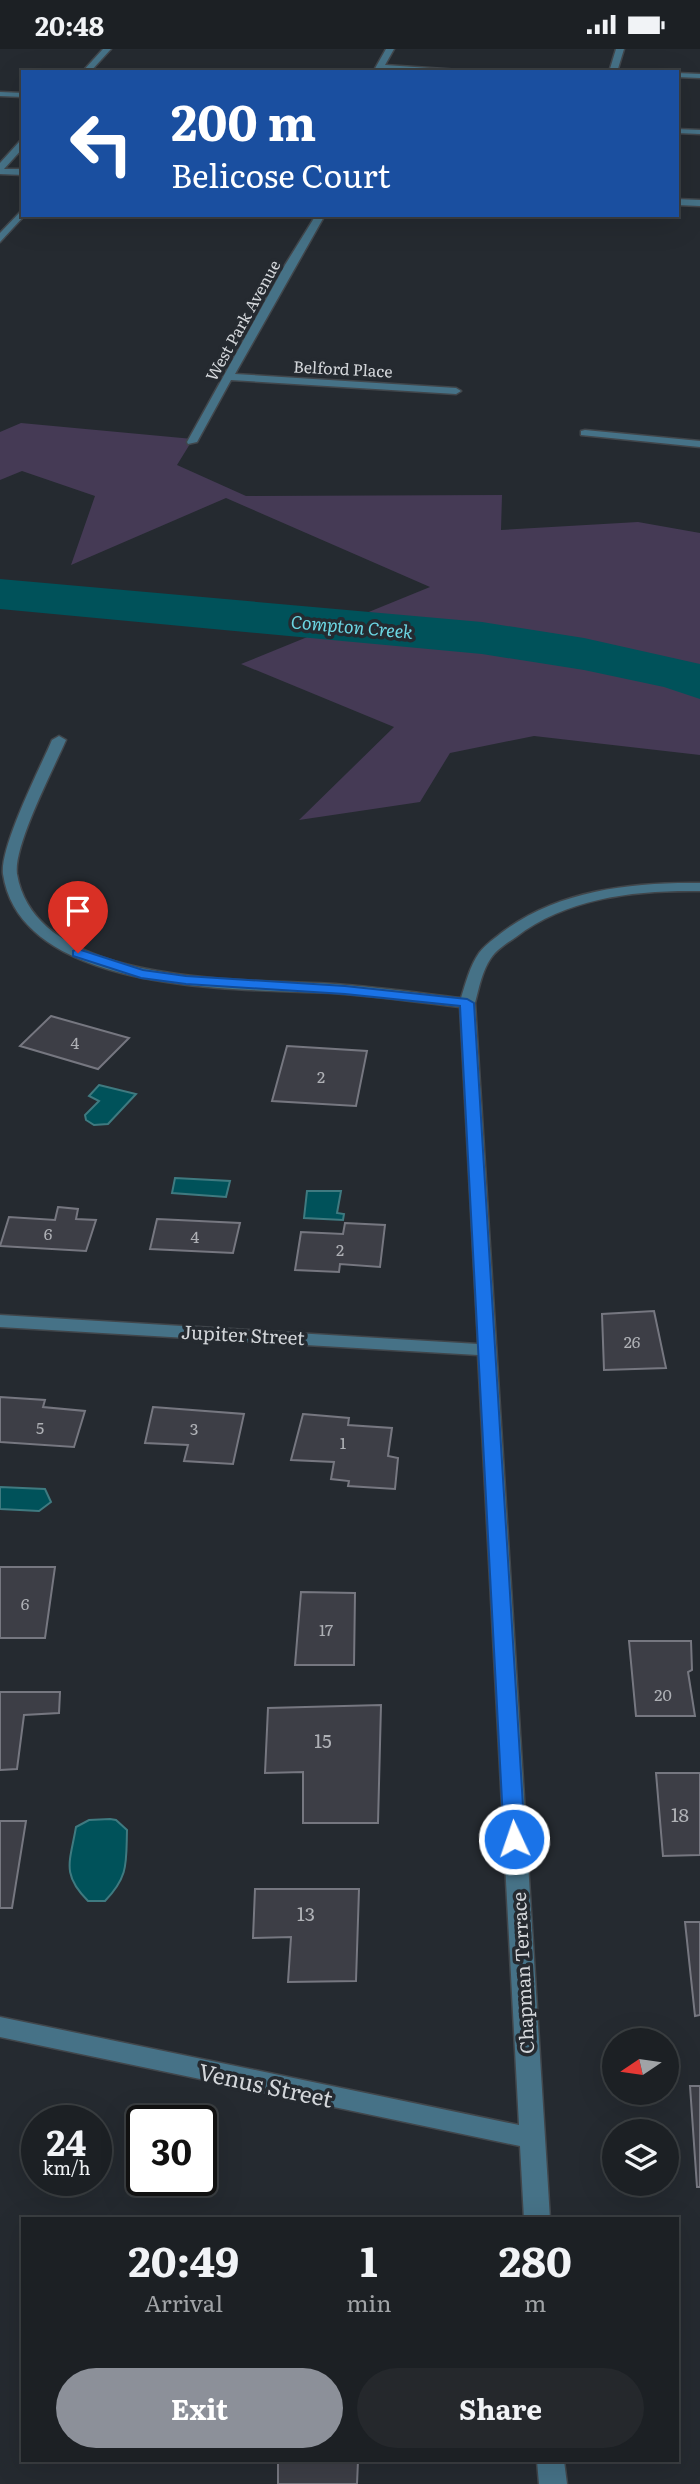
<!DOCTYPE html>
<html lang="en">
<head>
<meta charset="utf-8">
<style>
	:root { --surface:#1c2024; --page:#25282c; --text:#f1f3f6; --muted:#a0a3a6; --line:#3a3e41; --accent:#8c9099 }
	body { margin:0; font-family:Literata,serif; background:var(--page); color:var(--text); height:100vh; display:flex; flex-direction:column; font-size:26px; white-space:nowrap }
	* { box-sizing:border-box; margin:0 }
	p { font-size:23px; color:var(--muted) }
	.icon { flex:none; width:38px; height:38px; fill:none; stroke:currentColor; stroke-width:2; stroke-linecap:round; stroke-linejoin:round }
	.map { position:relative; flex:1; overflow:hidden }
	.side { position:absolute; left:21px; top:2168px; width:658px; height:245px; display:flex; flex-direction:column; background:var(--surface); border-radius:0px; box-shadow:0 7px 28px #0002,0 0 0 2px var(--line) }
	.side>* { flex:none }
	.top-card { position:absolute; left:21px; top:21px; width:658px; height:147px; border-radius:0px; box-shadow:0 7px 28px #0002,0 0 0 2px var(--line); background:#1a4fa0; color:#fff; overflow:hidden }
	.needle { width:46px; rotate:257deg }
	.tools { position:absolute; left:602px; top:1979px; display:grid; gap:14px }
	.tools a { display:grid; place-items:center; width:77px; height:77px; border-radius:50%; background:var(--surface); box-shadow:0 7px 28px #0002,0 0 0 2px var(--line); font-size:35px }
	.speed { position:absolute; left:21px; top:2056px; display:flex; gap:14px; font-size:35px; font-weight:700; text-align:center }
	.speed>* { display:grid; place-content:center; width:91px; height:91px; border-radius:50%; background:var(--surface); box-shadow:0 7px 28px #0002,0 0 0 2px var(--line); line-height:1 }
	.speed small { font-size:18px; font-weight:400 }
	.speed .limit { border:4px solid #111; border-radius:10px; background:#fff; color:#111 }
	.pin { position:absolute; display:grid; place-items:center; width:60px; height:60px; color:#fff; margin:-72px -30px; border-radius:50% 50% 50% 0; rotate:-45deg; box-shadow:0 0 7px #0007 }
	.pin .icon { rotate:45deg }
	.me { position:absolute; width:77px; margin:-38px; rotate:357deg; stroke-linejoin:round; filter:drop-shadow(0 0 5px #0008) }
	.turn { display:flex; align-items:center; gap:24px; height:147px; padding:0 35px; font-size:32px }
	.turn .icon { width:91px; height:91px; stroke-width:2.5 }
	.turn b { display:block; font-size:49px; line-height:60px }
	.eta { display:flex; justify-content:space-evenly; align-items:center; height:119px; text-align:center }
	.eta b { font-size:42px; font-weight:700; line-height:49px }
	.button { display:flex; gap:14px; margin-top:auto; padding:14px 35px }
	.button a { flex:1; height:80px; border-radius:42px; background:var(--accent); color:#fff; font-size:28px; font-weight:700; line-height:80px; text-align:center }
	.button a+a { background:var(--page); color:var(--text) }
	.status { display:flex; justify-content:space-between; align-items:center; height:49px; padding:0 35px; background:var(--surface); direction:ltr }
	.status svg { height:19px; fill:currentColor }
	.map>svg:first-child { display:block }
	.green { fill:#453a55 }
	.water { fill:#00525a; stroke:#3f7a80; stroke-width:2 }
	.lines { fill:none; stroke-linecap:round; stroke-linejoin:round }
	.river { fill:#00525a; fill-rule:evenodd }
	.building { fill:#3d3e46; stroke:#767780; stroke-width:2 }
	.minor-casing { stroke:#41464b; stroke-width:3 }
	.minor { fill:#467287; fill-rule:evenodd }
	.route { fill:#1a73e8; stroke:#114b97; stroke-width:2 }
	.labels { text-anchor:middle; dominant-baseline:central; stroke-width:7; stroke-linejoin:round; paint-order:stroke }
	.far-street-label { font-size:16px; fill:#d3d6da; stroke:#252a30 }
	.number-label { font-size:16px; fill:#aeb0b5 }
	.far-water-label { font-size:18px; font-style:italic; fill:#6bd5e2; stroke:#252a30 }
	.street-label { font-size:19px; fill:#d3d6da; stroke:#252a30 }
	.near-number-label { font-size:19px; fill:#aeb0b5 }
	.near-street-label { font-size:23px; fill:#d3d6da; stroke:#252a30 }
</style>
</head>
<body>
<div class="status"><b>20:48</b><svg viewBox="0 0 49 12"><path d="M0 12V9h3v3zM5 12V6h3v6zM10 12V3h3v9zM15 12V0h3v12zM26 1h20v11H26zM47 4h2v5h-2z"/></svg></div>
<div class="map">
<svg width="700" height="2435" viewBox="0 0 700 2435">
	<rect width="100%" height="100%" fill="#252a30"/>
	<path class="green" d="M21 374 193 390 177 416 246 447 502 446 501 481 638 473 700 484V706L534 687 450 704 420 753 299 771 394 678 241 615 430 538 226 449 71 516 95 447 22 422 0 431V383Z"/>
	<path class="water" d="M99 1036 136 1045 108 1075 94 1076 86 1071 85 1066 99 1052 89 1047Z
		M175 1129 230 1132 226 1148 172 1144Z
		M307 1142H341L337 1164 344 1165 343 1171 304 1169Z
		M0 1438 45 1440 51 1453 39 1462 0 1460Z
		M110 1770 116 1771 127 1781C126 1814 129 1827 105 1852H88C61 1825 70 1813 76 1778L89 1771Z"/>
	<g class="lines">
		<path class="river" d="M0 530 482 573 584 589 700 615V650L664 638 584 621 482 605 0 560Z"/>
	</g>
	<path class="building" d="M51 967 129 989 98 1020 20 997Z
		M287 997 367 1002 356 1057 272 1052Z
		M58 1158 78 1160 76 1170 96 1171 86 1202 0 1197 9 1168 55 1171Z
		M157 1170 240 1174 233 1204 150 1200Z
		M345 1174 385 1176 380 1218 340 1215 339 1223 295 1221 301 1183 343 1185Z
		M654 1262 666 1319 604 1321 602 1265Z
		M0 1348 45 1351 43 1358 85 1362 74 1398 0 1393Z
		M153 1358 244 1365 233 1415 184 1412 188 1396 145 1394Z
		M303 1365 349 1369 348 1376 392 1379 388 1407 398 1409 395 1440 348 1437 349 1432 331 1430 334 1413 291 1411Z
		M0 1518H55L45 1589H0Z
		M301 1543 355 1544 354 1616H295Z
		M629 1592H691L692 1621 688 1623 695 1667H636Z
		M0 1643H60L59 1664 24 1666 17 1720 0 1721Z
		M381 1656 378 1774H303V1723L265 1724 268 1659Z
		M656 1724H700V1806L663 1807Z
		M0 1772H26L12 1859H0Z
		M255 1840H359L356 1932 288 1933 291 1888 253 1889Z
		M685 1873H700V1966L695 1967Z
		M690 2037H700V2138H697Z
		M278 2412H358L357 2435H278Z"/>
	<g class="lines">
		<defs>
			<path id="minor" d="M103 0H111L90 23H82Z
				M386 0H394L385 16 489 23 382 20 373 23Z
				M616 0H624L617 23H609Z
				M677 24 700 25V29L677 28Z
				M0 43 23 44V48L0 47Z
				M677 80 700 81V85L677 84Z
				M20 92H23V99L4 120H23V126L0 125V114Z
				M677 150 700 151V157L677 156Z
				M23 160 25 166 0 193V184Z
				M316 166H325L235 325 456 339 461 342 456 345 231 331 197 393 188 395 187 393 285 216Z
				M585 381 700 392V398L581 386V382Z
				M59 687 66 691C54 719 13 797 17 825 36 939 249 930 335 935 377 938 419 944 461 949 466 933 470 917 479 904 486 895 495 889 504 882 559 841 633 833 700 834V842C637 841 568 848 516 888 507 894 497 900 491 909 482 922 479 939 475 954L550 2170H524L520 2097 0 1988V1968L519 2076 478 1306 0 1278V1266L478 1295 460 958C417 953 375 947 333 944 242 940 21 946 3 825 0 797 40 719 52 691Z
				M537 2412H564L567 2435H539Z"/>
		</defs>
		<use href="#minor" class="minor-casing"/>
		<use href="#minor" class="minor"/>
	</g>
	<path class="route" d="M78 900 143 921 186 927 345 937 467 950 474 954 525 1790 522 1795 514 1798 507 1795 504 1790 460 957 345 945 186 935 141 929 73 907V902Z"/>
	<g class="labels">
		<g class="far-street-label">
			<text transform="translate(242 271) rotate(-61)">West Park Avenue</text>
			<text transform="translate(343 319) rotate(3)">Belford Place</text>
		</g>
		<g class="number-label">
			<text x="75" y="993">4</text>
			<text x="321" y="1027">2</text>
			<text x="48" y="1184">6</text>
			<text x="195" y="1187">4</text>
			<text x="340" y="1200">2</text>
			<text x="632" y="1292">26</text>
			<text x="40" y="1378">5</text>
			<text x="194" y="1379">3</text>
			<text x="343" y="1393">1</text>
			<text x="25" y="1554">6</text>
			<text x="326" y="1580">17</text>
			<text x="663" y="1645">20</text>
		</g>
		<g class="far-water-label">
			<text transform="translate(352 577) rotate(5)">Compton Creek</text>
		</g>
		<g class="street-label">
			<text transform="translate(243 1285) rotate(3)">Jupiter Street</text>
			<text transform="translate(522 1924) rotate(-93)">Chapman Terrace</text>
		</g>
		<g class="near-number-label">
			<text x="323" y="1691">15</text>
			<text x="680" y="1765">18</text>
			<text x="306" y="1864">13</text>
		</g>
		<g class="near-street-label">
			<text transform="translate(266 2035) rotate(12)">Venus Street</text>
		</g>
	</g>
</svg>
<div class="tools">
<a><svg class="needle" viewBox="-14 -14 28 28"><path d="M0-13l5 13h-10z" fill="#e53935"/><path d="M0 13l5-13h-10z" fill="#a0a3a6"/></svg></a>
<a><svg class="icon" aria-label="layers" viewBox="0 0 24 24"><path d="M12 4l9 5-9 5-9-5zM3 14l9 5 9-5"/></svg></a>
</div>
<div class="speed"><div>24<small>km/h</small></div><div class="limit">30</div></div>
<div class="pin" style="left:78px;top:904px;background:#d93025"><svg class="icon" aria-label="arrive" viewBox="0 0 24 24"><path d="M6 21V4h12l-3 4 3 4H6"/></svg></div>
<svg class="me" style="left:514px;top:1790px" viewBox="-20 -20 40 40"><circle r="17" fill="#1a73e8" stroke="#fff" stroke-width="3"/><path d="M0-11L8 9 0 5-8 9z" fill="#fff"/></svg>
<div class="top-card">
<div class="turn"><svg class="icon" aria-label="left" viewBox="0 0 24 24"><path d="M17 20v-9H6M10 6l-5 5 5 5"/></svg><div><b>200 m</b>Belicose Court</div></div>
</div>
<section class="side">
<div class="eta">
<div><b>20:49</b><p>Arrival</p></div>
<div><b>1</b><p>min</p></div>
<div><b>280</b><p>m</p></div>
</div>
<div class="button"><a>Exit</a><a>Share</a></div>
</section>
</div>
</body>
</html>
